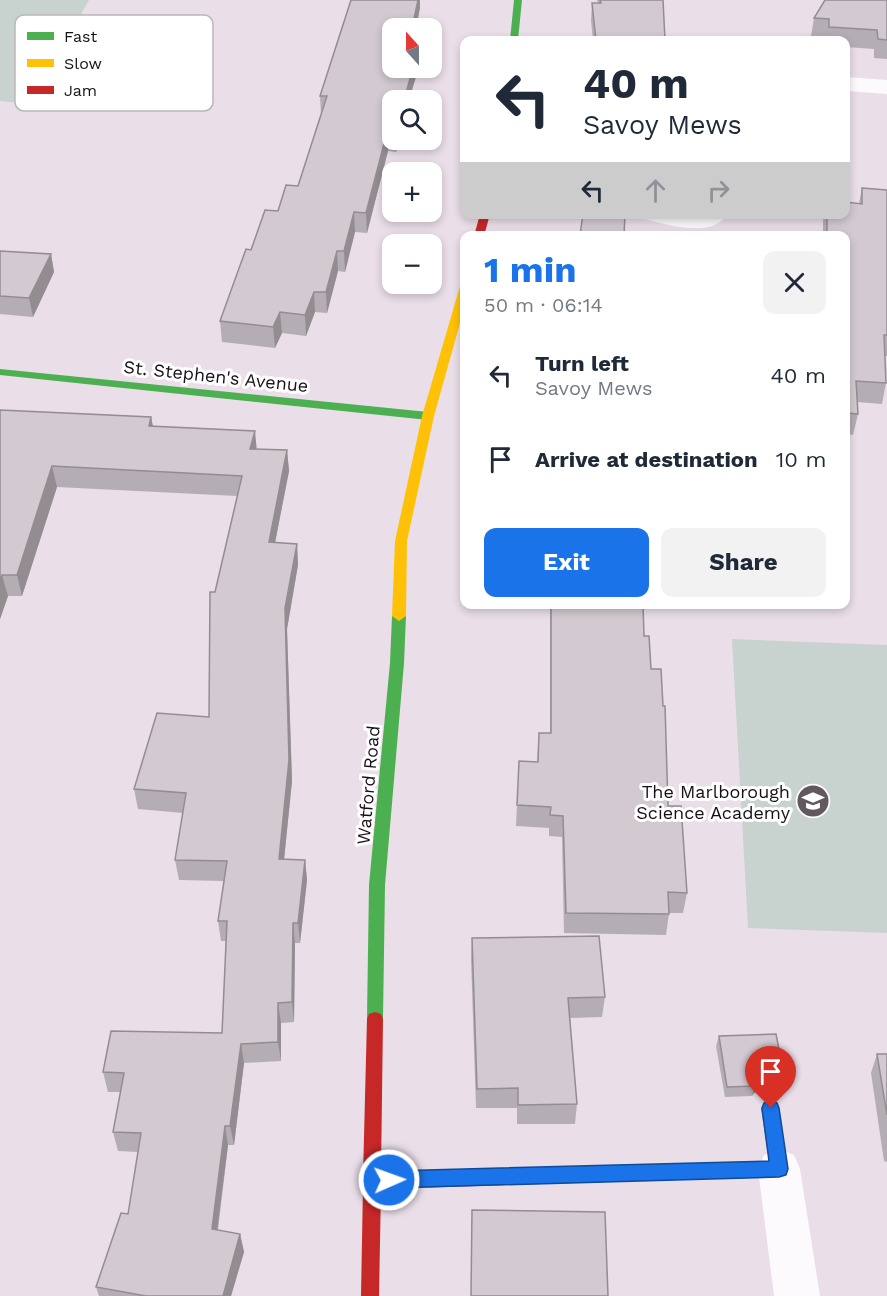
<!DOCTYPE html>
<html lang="en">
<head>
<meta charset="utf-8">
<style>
	:root { --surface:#fff; --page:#f2f2f3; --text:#1f2937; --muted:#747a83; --accent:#1a73e8 }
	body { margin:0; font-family:"Work Sans",sans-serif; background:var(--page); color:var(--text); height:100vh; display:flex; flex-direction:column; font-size:22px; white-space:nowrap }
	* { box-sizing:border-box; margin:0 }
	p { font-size:20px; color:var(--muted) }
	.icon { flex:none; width:33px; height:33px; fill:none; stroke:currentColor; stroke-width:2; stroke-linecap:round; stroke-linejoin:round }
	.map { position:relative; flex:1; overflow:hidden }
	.panel { position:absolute; left:460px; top:231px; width:390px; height:378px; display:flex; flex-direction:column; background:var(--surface); border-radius:12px; box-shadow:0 3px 9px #0003 }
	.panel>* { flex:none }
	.hud { position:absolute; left:460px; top:36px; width:390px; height:183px; border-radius:12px; box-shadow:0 3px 9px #0003; background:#fff; color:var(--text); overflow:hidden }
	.needle { width:39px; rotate:339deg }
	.tools { position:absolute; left:382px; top:18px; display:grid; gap:12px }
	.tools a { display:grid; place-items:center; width:60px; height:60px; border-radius:12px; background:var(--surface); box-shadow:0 3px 9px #0003; font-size:30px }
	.pin { position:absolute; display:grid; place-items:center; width:51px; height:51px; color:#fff; margin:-62px -26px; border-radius:50% 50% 50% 0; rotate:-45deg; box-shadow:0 0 6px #0007 }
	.pin .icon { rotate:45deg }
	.me { position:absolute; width:66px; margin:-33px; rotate:88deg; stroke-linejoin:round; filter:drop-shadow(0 0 4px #0008) }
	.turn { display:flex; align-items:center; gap:21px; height:126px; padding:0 24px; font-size:27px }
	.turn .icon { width:78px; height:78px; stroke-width:2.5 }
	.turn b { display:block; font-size:42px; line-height:51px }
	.lanes { display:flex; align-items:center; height:57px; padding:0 24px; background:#0003; justify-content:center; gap:30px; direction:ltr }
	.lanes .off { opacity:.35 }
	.round { display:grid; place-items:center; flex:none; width:63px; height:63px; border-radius:12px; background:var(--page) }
	.head { display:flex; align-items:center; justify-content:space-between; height:102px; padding:0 24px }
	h1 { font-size:36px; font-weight:700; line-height:45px; color:var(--accent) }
	.button { display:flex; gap:12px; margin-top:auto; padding:12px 24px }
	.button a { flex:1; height:69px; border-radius:12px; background:var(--accent); color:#fff; font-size:24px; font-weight:700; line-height:69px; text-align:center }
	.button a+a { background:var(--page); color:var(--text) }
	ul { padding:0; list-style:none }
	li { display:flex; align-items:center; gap:18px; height:84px; padding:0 24px }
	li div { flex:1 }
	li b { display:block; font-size:22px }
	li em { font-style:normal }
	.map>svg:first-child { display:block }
	.green { fill:#c8d2ce }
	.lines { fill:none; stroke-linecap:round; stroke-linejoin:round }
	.street { fill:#fcfafc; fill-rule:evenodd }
	.fast { fill:#4caf50; fill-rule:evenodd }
	.slow { fill:#ffc107; fill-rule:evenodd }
	.jam { fill:#c62828; fill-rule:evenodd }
	.wall { fill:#b5adb4 }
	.shaded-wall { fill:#938d92 }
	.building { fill:#d2c9d1; stroke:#938d92; stroke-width:1.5 }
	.route { fill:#1a73e8; stroke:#114b97; stroke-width:1.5 }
	.labels { text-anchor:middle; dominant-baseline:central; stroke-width:6; stroke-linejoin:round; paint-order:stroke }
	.street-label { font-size:18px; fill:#171017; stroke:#fff }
	.poi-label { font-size:18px; fill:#171017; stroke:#fff; text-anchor:end }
	.key { fill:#fff; stroke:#b9b7b9; stroke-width:1.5 }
	.key-label { font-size:16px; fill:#171017 }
</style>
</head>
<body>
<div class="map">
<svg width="887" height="1296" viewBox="0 0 887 1296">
	<rect width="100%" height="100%" fill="#eadee9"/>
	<path class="green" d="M0 0H89L31 104 0 101Z
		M732 639 887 645V933L748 928Z"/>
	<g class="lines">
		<path class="street" d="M846 77 887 80V94L846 91Z
			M642 214H728C711 239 669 225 645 219Z
			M779 1149 794 1155 800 1169 820 1296H774L758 1169 764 1155Z"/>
		<path class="fast" d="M514 0H522L518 40H510Z
			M0 369 428 412 434 416 428 420 0 375Z
			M399 611 406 616 404 663 385 885 383 1019 381 1024 375 1026 369 1024 367 1019 369 885 390 663 392 616Z
			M770 1100 776 1103 779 1108 788 1169 785 1175 779 1177 733 1178 727 1176 724 1170 727 1164 733 1162 769 1161 761 1108 764 1103Z"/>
		<path class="slow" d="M465 283V305L434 416 407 541 406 616 399 621 392 616 395 541 422 416 460 286Z"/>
		<path class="jam" d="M480 214H490L484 236H474Z
			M375 1012 381 1014 383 1019 381 1172 733 1162 739 1164 742 1170 739 1176 733 1178 381 1189 379 1296H361L363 1185 361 1181 363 1176 367 1019 369 1014Z"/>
	</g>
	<path class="wall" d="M351 0H420V8L416 28H393L416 77 393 100V140H399L396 152 388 151 367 233 355 232 345 272 338 271 327 313 315 312 306 336 282 333 275 348 222 342 220 321 251 250 278 211 298 186 321 115 320 96Z
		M597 0H663L665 40H593L591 21 592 3H598Z
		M887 0V59L874 58V49L846 47V40H826V37L811 36 814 18Z
		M862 188 887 190V356H885L886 383 882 404 857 402 858 414 853 435 846 434V236H823V221L824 214H846L859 203Z
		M0 251 51 254 54 272 33 317 0 314Z
		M0 410 151 417 153 426 256 449 287 450 289 471 275 543 297 544 298 565 287 629 292 781 284 859 305 860 307 880 300 943H295L294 1022 281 1023V1061L244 1063 234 1145H228L218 1230 240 1234 244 1252 231 1296H99L96 1287 128 1214 138 1152 118 1151 113 1132 121 1092H108L103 1072 222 1033 226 941H221L218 921 224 881 179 880 175 860 183 813 138 809 134 789 209 717 215 592 237 496 57 487 22 596H8L0 619Z
		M550 604H643L644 636 651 669 668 806 687 893 683 913H669L666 935 564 933 562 837 549 836V828L516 826 519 761 537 762 539 733H550Z
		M472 938 605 997 602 1017 570 1018 577 1104 575 1124H517V1108H476L471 959Z
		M719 1036 785 1081 782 1091 769 1087 754 1093 752 1096 725 1097 716 1046Z
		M877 1054H887V1162L884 1161 871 1073Z"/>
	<path class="shaded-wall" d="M418 0H420V8L416 28H412Z
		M413 68H415L416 77 409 100H404Z
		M387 132 388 151 367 233 366 213Z
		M396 140H399L396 152Z
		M354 212 355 232 345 272 344 251Z
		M337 251 338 271 327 313 326 292Z
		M51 254 54 272 33 317 29 298Z
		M314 292 315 312 306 336 305 315Z
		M280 312 282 333 275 348 273 327Z
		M151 417 155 438 149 426Z
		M255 431 257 452 250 449Z
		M287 450 289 471 271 563 269 542Z
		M52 466 57 487 22 596 17 575Z
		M297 544 298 565 287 629 292 781 282 880 279 859 285 608Z
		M2 575 8 596 0 619V581Z
		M305 860 307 880 300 943 298 923Z
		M293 923 295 943 294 1022 292 1002Z
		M278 1003 281 1023V1061L278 1042Z
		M241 1044 244 1063 234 1145 230 1126Z
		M772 1077 769 1087 754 1093 752 1096 755 1086 757 1083Z
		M225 1126 228 1145 215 1247 212 1229Z
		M240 1234 244 1252 231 1296H223Z"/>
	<path class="building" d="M351 0H418L412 28H393V68H413L404 100H393V132H387L366 213 354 212 344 251H337L326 292H314L305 315 280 312 273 327 220 321 246 249 251 250 265 210 278 211 286 185 298 186 327 96H320Z
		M600 0H663L665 40H596L592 3H601Z
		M825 0H887V40L878 39 877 30 829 27V19L814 18Z
		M862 188 887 190V335H884L886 383 856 381 858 414 846 413V236H827V214H846V202L862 204Z
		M583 214H625L624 236H568L580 235Z
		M0 251 51 254 29 298 0 296Z
		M0 410 151 417 149 426 255 431 250 449 287 450 269 542 297 544 285 608 289 760 279 859 305 860 298 923H293L292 1002 278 1003V1042L241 1044 230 1126H225L212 1229 240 1234 223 1296H146L96 1287 121 1213 128 1214 141 1133 113 1132 124 1073 103 1072 111 1031 222 1033 227 921H218L227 861 175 860 186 793 134 789 157 713 209 717 210 592H215L242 476 52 466 17 575H2L0 581Z
		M551 604H643L644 636H649L651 669H661L663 706H665L668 806H681L687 893 668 892 669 914 566 913 563 816 550 815 551 807 517 805 519 761 538 762 539 733H551Z
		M599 936 605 997 568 998 577 1104 518 1105V1088L477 1089 472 938Z
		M776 1034 785 1081 772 1077 757 1083 755 1086 727 1087 719 1036Z
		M877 1054H887V1115Z
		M472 1210 605 1212 608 1296H471Z"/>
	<path class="route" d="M771 1100 777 1103 779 1108 788 1169 786 1175 779 1177 389 1188 383 1186 380 1180 383 1174 389 1171 769 1161 762 1108 764 1103Z"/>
	<defs>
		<symbol id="school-disc" viewBox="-11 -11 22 22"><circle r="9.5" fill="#615860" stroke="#fff"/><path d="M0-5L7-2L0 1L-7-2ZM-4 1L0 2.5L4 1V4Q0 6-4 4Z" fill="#fff"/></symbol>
	</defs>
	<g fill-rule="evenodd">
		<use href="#school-disc" x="794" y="782" width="38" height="38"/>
	</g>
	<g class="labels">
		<g class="street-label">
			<text transform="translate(216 376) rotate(6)">St. Stephen's Avenue</text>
			<text transform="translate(368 785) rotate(-85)">Watford Road</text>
		</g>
		<g class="poi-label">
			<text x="790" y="791">The Marlborough<tspan x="790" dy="21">Science Academy</tspan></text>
		</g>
	</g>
	<rect x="15" y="15" width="198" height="96" rx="9" class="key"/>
	<rect x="27" y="32" width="27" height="8" fill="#4caf50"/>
	<rect x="27" y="59" width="27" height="8" fill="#ffc107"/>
	<rect x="27" y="86" width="27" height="8" fill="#c62828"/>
	<g class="key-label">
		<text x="64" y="42">Fast</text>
		<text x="64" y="69">Slow</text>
		<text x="64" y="96">Jam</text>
	</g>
</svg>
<div class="tools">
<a><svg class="needle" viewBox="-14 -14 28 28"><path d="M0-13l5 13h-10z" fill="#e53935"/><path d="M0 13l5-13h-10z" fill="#747a83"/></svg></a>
<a><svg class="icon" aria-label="search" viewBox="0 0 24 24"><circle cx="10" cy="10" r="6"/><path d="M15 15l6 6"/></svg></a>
<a>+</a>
<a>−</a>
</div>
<div class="pin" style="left:771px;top:1108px;background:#d93025"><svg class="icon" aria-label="arrive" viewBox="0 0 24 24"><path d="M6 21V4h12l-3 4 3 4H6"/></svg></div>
<svg class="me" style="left:389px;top:1180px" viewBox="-20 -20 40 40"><circle r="17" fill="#1a73e8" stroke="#fff" stroke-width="3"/><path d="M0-11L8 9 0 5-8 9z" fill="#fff"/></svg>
<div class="hud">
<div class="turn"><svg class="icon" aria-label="left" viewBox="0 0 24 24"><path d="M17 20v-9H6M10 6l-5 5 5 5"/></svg><div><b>40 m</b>Savoy Mews</div></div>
<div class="lanes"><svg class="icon" aria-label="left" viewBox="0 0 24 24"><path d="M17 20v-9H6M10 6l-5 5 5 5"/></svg><svg class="icon off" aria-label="ahead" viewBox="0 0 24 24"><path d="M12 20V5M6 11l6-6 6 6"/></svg><svg class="icon off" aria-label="right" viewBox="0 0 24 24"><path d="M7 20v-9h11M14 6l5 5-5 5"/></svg></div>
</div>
<section class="panel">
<div class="head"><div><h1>1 min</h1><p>50 m · 06:14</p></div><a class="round"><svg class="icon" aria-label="close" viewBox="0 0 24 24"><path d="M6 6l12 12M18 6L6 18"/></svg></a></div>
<ul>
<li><svg class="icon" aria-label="left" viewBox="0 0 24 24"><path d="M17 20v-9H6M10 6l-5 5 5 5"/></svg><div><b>Turn left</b><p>Savoy Mews</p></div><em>40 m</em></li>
<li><svg class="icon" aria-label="arrive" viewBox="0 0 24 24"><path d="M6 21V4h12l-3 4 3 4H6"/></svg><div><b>Arrive at destination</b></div><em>10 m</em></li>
</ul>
<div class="button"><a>Exit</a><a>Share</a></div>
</section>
</div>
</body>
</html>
